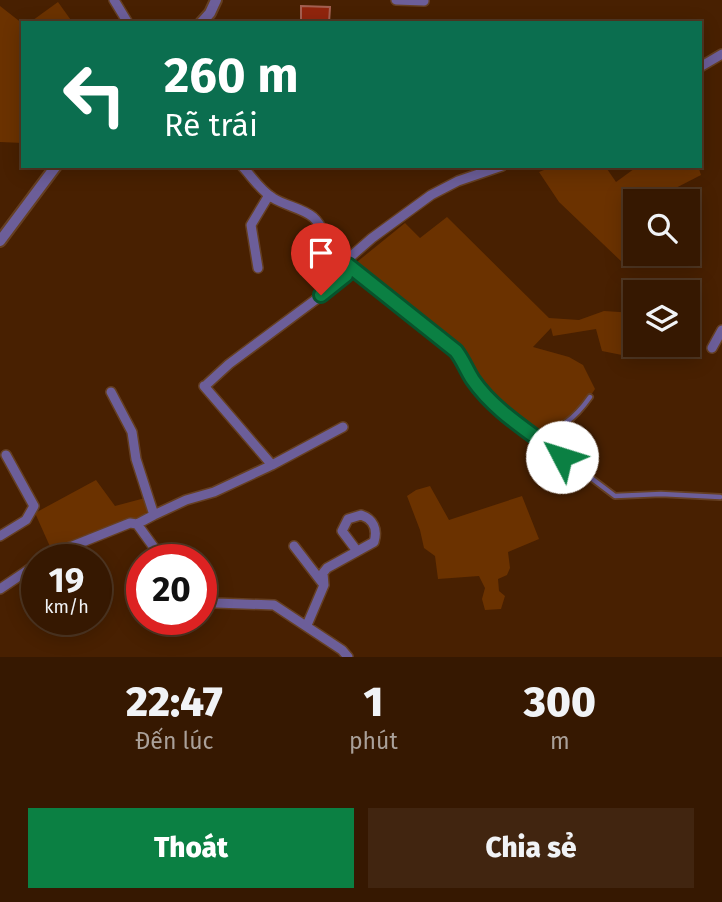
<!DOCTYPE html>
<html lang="vi">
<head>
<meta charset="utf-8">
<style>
	:root { --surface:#361801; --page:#412510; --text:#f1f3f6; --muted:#aaa099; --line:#503723; --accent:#0b8043 }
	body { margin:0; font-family:"Fira Sans",sans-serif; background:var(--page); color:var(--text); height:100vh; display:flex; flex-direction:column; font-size:26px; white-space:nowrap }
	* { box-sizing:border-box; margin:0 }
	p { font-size:23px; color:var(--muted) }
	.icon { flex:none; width:38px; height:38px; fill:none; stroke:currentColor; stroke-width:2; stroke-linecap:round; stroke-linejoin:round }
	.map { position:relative; height:657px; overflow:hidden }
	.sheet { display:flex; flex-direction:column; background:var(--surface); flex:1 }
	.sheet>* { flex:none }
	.top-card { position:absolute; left:21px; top:21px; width:681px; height:147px; border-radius:0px; box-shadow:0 4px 18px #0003,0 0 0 2px var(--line); background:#0b6e4f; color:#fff; overflow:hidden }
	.fabs { position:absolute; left:623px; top:189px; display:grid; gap:14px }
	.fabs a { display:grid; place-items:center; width:77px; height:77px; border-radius:0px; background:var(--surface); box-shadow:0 4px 18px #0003,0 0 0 2px var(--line); font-size:35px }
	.speed { position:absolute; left:21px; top:544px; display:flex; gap:14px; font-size:35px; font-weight:700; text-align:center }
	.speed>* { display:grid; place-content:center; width:91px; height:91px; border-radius:50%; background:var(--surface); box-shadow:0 4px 18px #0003,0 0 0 2px var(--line); line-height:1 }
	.speed small { font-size:18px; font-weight:400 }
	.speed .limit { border:10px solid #d22; background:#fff; color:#111 }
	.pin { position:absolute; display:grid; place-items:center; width:60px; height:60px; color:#fff; margin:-72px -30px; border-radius:50% 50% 50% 0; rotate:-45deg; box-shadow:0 0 7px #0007 }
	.pin .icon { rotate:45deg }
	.me { position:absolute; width:77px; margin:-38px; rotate:310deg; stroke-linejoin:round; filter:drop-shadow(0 0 5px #0008) }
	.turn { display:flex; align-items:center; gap:24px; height:147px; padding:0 28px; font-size:32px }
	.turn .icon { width:91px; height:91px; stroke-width:2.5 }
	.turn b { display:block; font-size:49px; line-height:60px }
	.eta { display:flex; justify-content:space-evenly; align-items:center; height:119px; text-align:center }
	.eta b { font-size:42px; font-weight:800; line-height:49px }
	.button { display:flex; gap:14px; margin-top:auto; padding:14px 28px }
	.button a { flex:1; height:80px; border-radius:0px; background:var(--accent); color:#fff; font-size:28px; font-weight:800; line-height:80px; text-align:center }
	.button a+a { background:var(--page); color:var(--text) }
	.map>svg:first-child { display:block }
	.green { fill:#6b3200 }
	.building { fill:#91250d; stroke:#a46051; stroke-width:2 }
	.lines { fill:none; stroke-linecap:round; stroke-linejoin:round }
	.service-casing { stroke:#653f22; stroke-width:8 }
	.minor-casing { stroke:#653f22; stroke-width:12 }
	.tertiary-casing { stroke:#653f22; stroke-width:14 }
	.service { stroke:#6c5e99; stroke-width:4.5 }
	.minor { stroke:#6c5e99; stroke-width:9 }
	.tertiary { stroke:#6c5e99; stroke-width:10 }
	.route-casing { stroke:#07532c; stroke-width:18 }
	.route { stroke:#0b8043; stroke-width:12 }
</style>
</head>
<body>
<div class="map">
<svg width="722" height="657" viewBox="0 0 722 657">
	<rect width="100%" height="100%" fill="#482001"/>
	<path class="green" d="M58 2 73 23H29Z
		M0 6 23 24V143L0 142Z
		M554 166H605L616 182 638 166H698L701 175 666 193 668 201H635V254L623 263 559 202 539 172Z
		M447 217 549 318 579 320 604 311 635 313V345H640L627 356 602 351 596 329 553 336 551 328 533 347 569 357 583 365 595 389 557 448 501 406 472 374 456 349 352 266 405 223 420 238Z
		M96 480 115 506 145 498 156 518 144 525 137 518 52 551 35 513Z
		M430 486 449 520 522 496 539 539 508 552 510 568 507 575 498 579 499 591 505 596 501 609 485 610 482 599 485 588 479 576 438 579 435 556 424 548 420 530 407 496 416 490Z"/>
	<path class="building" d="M301 6 330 7 329 23H301Z"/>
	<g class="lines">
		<defs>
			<path id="service" d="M349 266 456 351 465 363 473 380 501 410 615 496 661 494 720 497
				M533 433C559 433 576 417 590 397"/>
			<path id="minor" d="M114 0 128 23
				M396 0 424 1
				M700 67 722 54
				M242 166C252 177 261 191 273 198 286 206 302 208 313 217 327 229 329 254 348 259L372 238 431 195 458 181 502 166
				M258 268 251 225 269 195
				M712 348 722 330
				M204 386 272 465
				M205 386 229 364 342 280 348 270V259
				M111 392 132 432 136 459 154 515
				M137 524 154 515 186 500 214 492 272 465 343 427
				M0 536 26 520 34 506 6 455
				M294 546 324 585 307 625
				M42 560 50 555 130 523 137 524 163 560
				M324 585 323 573 327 568 374 542C378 529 373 519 361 515L348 519 342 531 357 551
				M0 589 37 564
				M201 597 216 603 274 605 342 650 348 657"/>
			<path id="tertiary" d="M201 23 210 13 216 0
				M0 241 56 166"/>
		</defs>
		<use href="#service" class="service-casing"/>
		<use href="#minor" class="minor-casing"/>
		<use href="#tertiary" class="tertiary-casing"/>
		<use href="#service" class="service"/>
		<use href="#minor" class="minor"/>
		<use href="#tertiary" class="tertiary"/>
	</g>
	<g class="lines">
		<defs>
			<path id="route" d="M321 295 346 275 348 265 456 351C463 360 467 371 473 380 495 412 532 433 562 457"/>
		</defs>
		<use href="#route" class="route-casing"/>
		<use href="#route" class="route"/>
	</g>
</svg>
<div class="fabs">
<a><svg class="icon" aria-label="search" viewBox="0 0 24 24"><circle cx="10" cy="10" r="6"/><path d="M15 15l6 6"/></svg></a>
<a><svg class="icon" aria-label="layers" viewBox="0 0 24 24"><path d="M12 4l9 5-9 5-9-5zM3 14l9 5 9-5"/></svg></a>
</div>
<div class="speed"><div>19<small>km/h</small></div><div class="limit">20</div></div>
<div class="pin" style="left:321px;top:295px;background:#d93025"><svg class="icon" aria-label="arrive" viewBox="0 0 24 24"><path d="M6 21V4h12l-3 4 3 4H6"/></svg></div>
<svg class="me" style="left:562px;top:457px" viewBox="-20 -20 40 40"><circle r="19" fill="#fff"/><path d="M0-13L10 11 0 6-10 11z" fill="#0b8043"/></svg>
<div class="top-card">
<div class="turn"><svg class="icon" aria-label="left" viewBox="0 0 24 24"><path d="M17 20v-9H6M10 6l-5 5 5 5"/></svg><div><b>260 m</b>Rẽ trái</div></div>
</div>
</div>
<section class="sheet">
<div class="eta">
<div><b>22:47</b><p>Đến lúc</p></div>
<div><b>1</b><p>phút</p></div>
<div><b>300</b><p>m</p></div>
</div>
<div class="button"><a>Thoát</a><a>Chia sẻ</a></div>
</section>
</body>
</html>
